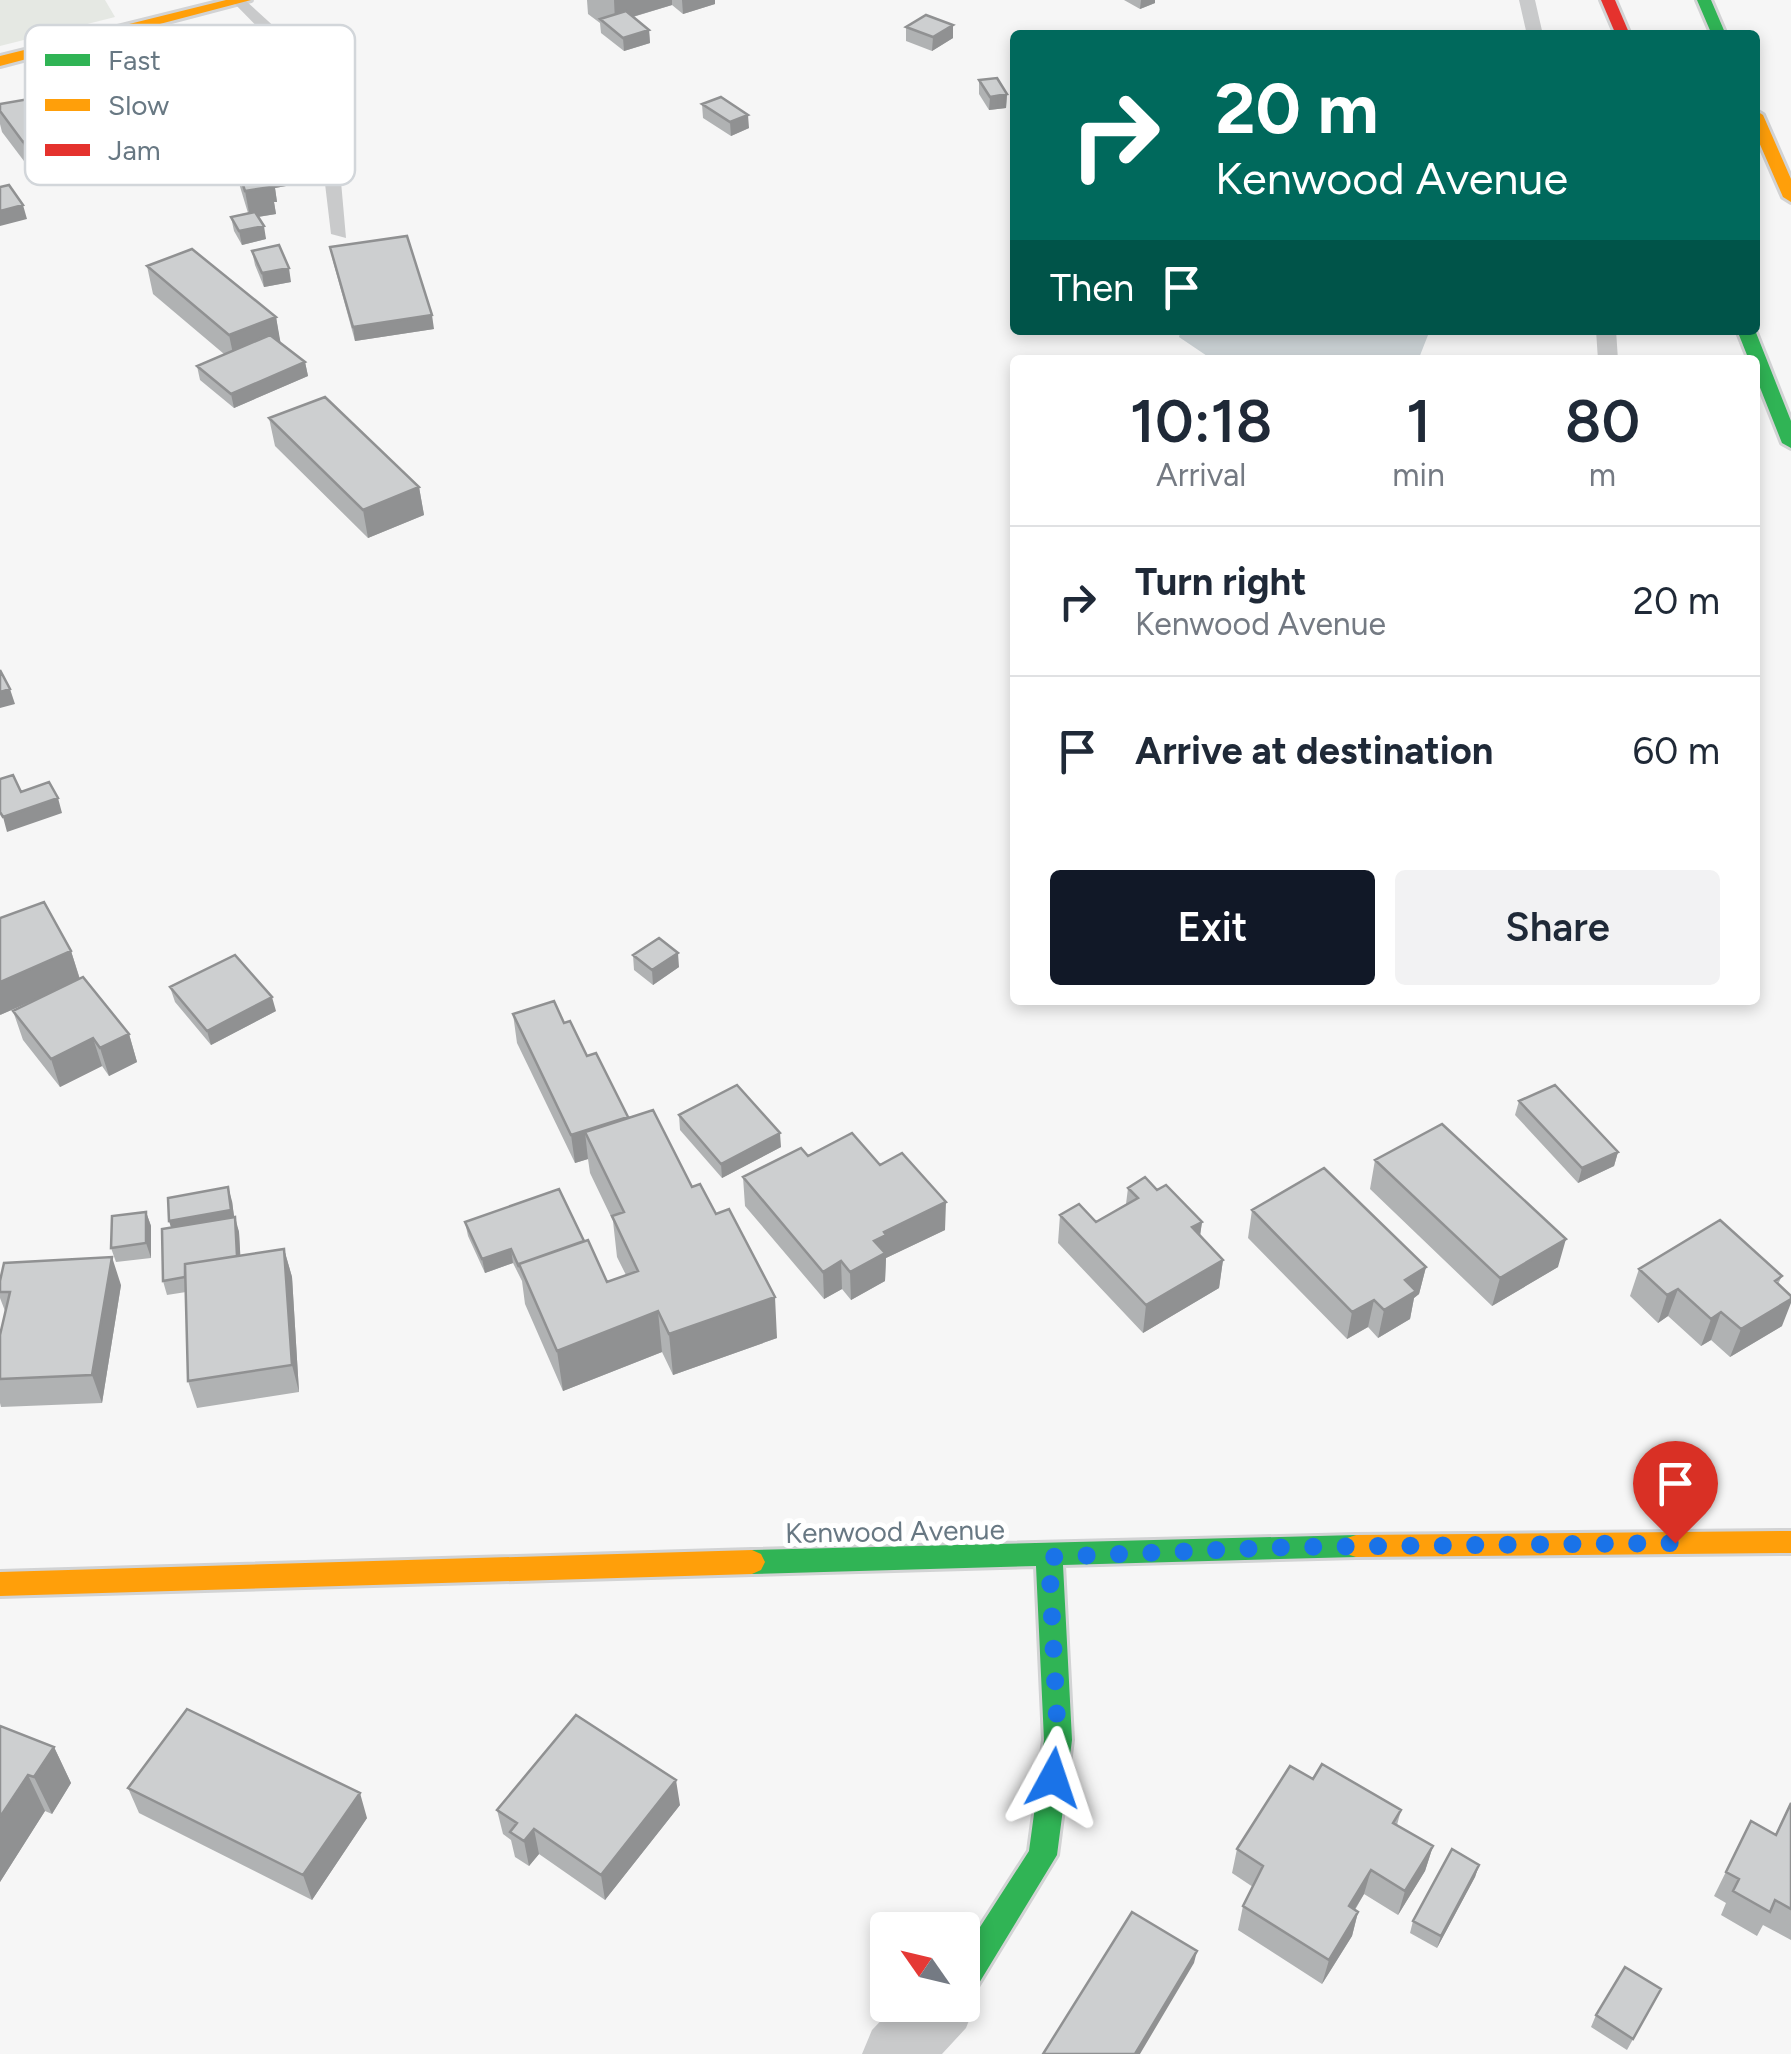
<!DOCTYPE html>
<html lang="en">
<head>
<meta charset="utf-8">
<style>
	:root { --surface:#fff; --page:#f2f2f3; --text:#1f2937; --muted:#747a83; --line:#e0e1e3; --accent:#111827 }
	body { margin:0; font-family:Figtree,sans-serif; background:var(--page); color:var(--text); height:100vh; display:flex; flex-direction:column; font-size:38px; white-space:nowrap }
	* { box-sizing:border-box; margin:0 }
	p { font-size:32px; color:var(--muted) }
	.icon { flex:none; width:55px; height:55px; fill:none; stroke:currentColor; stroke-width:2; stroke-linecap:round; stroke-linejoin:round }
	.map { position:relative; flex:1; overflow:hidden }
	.sheet { position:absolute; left:1010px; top:355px; width:750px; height:650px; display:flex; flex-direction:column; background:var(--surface); border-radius:10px; box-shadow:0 5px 15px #0003 }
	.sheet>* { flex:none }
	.top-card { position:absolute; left:1010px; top:30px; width:750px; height:305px; border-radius:10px; box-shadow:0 5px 15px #0003; background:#00695c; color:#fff; overflow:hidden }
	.needle { width:65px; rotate:304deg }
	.buttons { position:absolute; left:870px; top:1912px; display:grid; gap:20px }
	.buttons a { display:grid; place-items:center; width:110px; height:110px; border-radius:10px; background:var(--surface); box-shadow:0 5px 15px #0003; font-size:50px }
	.pin { position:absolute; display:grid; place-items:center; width:85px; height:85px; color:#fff; margin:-102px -42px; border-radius:50% 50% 50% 0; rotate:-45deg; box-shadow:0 0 10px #0007 }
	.pin .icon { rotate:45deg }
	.me { position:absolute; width:110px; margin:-55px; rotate:5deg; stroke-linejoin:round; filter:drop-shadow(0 0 8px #0008) }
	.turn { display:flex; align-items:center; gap:35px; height:210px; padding:0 40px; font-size:45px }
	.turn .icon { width:130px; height:130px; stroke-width:2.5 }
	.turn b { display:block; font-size:70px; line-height:85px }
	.then { display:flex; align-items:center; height:95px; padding:0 40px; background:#0003; gap:20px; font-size:38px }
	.eta { display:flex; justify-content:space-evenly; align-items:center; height:170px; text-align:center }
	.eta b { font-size:60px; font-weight:600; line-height:70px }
	.action { display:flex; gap:20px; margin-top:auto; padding:20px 40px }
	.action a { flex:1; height:115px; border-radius:10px; background:var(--accent); color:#fff; font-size:40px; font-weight:600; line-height:115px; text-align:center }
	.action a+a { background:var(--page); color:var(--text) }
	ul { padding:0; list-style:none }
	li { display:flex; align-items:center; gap:30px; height:150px; padding:0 40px; border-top:2px solid var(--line) }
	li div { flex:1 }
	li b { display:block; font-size:38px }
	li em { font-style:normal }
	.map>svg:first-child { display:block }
	.green { fill:#e5e8e3 }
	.water { fill:#ccd3d6 }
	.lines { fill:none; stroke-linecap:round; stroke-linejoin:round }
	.fast-casing { stroke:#d2d3d4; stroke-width:6 }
	.slow-casing { stroke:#d2d3d4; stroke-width:6 }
	.jam-casing { stroke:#d2d3d4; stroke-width:6 }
	.lane { fill:#c9cacb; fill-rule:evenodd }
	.street { fill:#c9cacb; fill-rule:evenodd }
	.fast { fill:#30b455; fill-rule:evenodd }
	.slow { fill:#ff9f0a; fill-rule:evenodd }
	.jam { fill:#e5322d; fill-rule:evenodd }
	.wall { fill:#b0b2b3 }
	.shaded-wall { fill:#909192 }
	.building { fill:#cdcfd0; stroke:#909192; stroke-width:2.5 }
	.route { stroke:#1a73e8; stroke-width:18; stroke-dasharray:0 32.4 }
	.labels { text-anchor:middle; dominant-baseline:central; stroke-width:10; stroke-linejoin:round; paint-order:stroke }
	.street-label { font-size:28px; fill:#687883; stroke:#fff }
	.key { fill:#fff; stroke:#d2d6da; stroke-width:2.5 }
	.key-label { font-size:28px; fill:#687883 }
</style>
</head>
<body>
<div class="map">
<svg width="1791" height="2054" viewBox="0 0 1791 2054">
	<rect width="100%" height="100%" fill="#f6f6f6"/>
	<path class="green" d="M0 0H105L115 17 0 46Z"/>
	<path class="water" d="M1181 330H1430L1419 358 1422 360H1213L1179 337Z"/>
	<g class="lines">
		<defs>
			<path id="fast" d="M1697 0H1711L1726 35H1712Z
				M1737 330H1755L1791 421V448L1782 443 1755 375V360H1749Z
				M1356 1535 1365 1538 1369 1546 1365 1554 1356 1557 1063 1565 1072 1740 1057 1855 973 1993 962 1997V1955L1029 1851 1044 1740 1036 1566 752 1574 743 1570 739 1562 743 1554 752 1550Z"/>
			<path id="slow" d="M226 0H251L0 66V56Z
				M1755 110 1763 115 1791 179V202L1783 197 1755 133Z
				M1791 1531V1553L1356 1557 1347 1554 1343 1546 1347 1538 1356 1535Z
				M752 1550 761 1554 765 1562 761 1570 752 1574 0 1596V1572Z"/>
			<path id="jam" d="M1601 0H1615L1630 35H1616Z"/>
		</defs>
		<use href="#fast" class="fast-casing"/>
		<use href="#slow" class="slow-casing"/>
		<use href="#jam" class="jam-casing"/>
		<path class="lane" d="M231 0H245L290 41 336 125 346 238 331 234 318 125 277 47Z
			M1519 0H1535L1543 35H1527Z
			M1596 330H1616L1618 360H1598Z"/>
		<path class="street" d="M962 1981 975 2005 966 2028 942 2054H862L872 2030 896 2005H962Z"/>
		<use href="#fast" class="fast"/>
		<use href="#slow" class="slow"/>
		<use href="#jam" class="jam"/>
	</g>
	<path class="wall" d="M587 0H715V4L683 14 672 5 633 17 649 30 650 43 624 51 601 33 600 23 588 14Z
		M1124 0H1155V3L1140 9Z
		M906 27 953 38 932 51 906 41Z
		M979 80 1007 94 1006 108 989 110 979 94Z
		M0 104 101 141 89 145 91 151 70 157 75 163 78 177 43 186 36 176 34 168 30 169 2 132 0 124Z
		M702 104 749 128 731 136 703 118Z
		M226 130 308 182 275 188 277 202H274L276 214 258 217 266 239 242 245 234 231 231 217 248 213 231 157Z
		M330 247 434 329 355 341 333 261Z
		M252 251 291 282 264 287 255 265Z
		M147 266 276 317 280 343 305 362 308 376 234 408 200 380 197 366 224 354 153 294Z
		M269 418 419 487 424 515 368 538 275 446Z
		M71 951 80 979 129 1034 137 1062 109 1076 102 1066 60 1087 23 1040 13 1011 46 995 0 1015Z
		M633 955 679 967 653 985 634 970Z
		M170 987 276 1011 211 1045 175 1002Z
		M513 1014 564 1023 628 1118 692 1187 777 1338 673 1375 662 1352 563 1391 525 1304 522 1281 513 1263 485 1273 468 1236 465 1222 584 1241 607 1282 626 1275 617 1257 613 1221 590 1173 588 1159 575 1163 517 1043Z
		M1519 1101 1618 1152 1614 1166 1578 1183 1515 1115Z
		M679 1115 781 1147 722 1178 680 1130Z
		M808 1156 880 1165 945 1230 886 1258 885 1281 851 1300 842 1289 824 1299 745 1206 743 1177Z
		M1375 1160 1558 1267 1492 1306 1370 1189Z
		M1128 1188 1157 1190 1202 1222 1200 1235 1223 1260 1219 1288 1143 1333 1058 1243 1060 1215 1096 1222 1126 1204Z
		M232 1201 234 1218 239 1232 240 1256 284 1249 292 1277 299 1392 197 1408 188 1381 186 1292 167 1295 163 1281 171 1227 169 1221Z
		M1252 1210 1426 1267 1419 1294 1414 1298 1410 1319 1378 1338 1368 1327 1347 1339 1248 1238Z
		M146 1212 151 1226V1258L116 1262 111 1248Z
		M1639 1269 1782 1276 1778 1284 1782 1326 1730 1357 1711 1340 1701 1346 1668 1316 1658 1323 1630 1296Z
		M0 1281 121 1285 102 1403 1 1407 0 1403V1335L5 1311 0 1298Z
		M0 1726 54 1747 71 1783 52 1814 45 1811 0 1882Z
		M1313 1779 1401 1810 1397 1825 1433 1846 1425 1871 1398 1915 1364 1894 1355 1910 1358 1912 1352 1936 1322 1984 1238 1930 1243 1906 1253 1887 1232 1873 1237 1849Z
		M128 1788 367 1818 312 1900 139 1813Z
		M1791 1802V1940L1763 1925 1757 1936 1721 1915 1726 1903 1714 1896 1751 1821 1775 1835Z
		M680 1805 605 1900 539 1854 529 1866 515 1857 511 1840 503 1834 497 1810Z
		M1479 1865 1475 1877 1437 1948 1410 1933 1413 1921Z
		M1661 1989 1627 2050 1591 2027 1596 2015Z"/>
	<path class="shaded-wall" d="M614 0H672V5L615 22Z
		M682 0H715V4L683 14Z
		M1141 0H1155V3L1140 9Z
		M953 25V38L932 51 933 37Z
		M649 30 650 43 624 51 623 38Z
		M1007 94 1006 108 989 110 990 97Z
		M95 115 101 141 89 145 91 151 36 167 33 163 34 168 30 169 23 142 80 119Z
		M748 115 749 128 731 136 730 122Z
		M304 155 308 182 275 188 277 202H274L276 214 250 218 245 191 268 175V161Z
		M75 163 78 177 43 186 40 172Z
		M23 205 27 219 0 226V211Z
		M264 226 266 239 242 245 239 231Z
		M289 268 291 282 264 287 262 273Z
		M432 315 434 329 355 341 353 327Z
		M276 317 281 345 235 363 229 335Z
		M305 362 308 376 234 408 231 394Z
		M419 487 424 515 368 538 363 510Z
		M10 689 15 704 0 708V692Z
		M58 798 62 813 7 832 3 817Z
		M71 951 80 980 0 1015V982Z
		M678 953 679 967 653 985 652 970Z
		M272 997 276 1011 211 1045 207 1031Z
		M129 1034 137 1062 109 1076 100 1048Z
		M93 1038 102 1066 60 1087 51 1059Z
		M628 1117 585 1132 588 1159 575 1163 571 1135Z
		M780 1133 781 1147 722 1178 721 1164Z
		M1618 1152 1614 1166 1578 1183 1582 1168Z
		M228 1187 232 1201 235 1223V1217L239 1232 242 1283 174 1236 169 1221Z
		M946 1202 945 1230 886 1258 885 1281 851 1300 850 1272 874 1241 884 1232Z
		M146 1212 151 1226V1258L146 1243Z
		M1202 1222 1198 1250 1192 1227Z
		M1566 1239 1558 1267 1492 1306 1500 1278Z
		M284 1249 292 1277 299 1392 292 1365Z
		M511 1249 513 1263 485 1273 482 1259Z
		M112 1257 121 1285 102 1403 92 1375Z
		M1223 1260 1219 1288 1143 1333 1146 1305Z
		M841 1261 842 1289 824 1299 823 1272Z
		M1426 1267 1419 1294 1414 1298 1410 1319 1378 1338 1384 1310 1405 1280Z
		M1678 1289 1668 1316 1658 1323 1667 1295Z
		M775 1297 777 1338 673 1375 669 1334Z
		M1791 1299V1303L1782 1326 1730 1357 1741 1329Z
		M1374 1300 1368 1327 1347 1339 1352 1312Z
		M658 1311 662 1352 563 1391 557 1351Z
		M1721 1312 1711 1340 1701 1346 1711 1319Z
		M54 1747 71 1783 52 1814 34 1777Z
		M28 1775 45 1811 0 1882V1817Z
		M676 1780 680 1805 605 1900 601 1875Z
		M360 1793 367 1818 312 1900 303 1875Z
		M534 1829 539 1854 529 1866 524 1841Z
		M1433 1846 1425 1871 1398 1915 1405 1891Z
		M1479 1865 1475 1877 1437 1948 1441 1936Z
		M1371 1870 1364 1894 1342 1930 1349 1906Z
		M1358 1912 1352 1936 1322 1984 1329 1960Z
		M1197 1951 1194 1963 1140 2054H1135Z"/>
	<path class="building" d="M626 11 649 30 623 38 600 19Z
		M926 15 953 25 933 37 906 27Z
		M997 78 1007 94 990 97 979 80Z
		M75 91 95 115 80 119 84 124 23 142 0 111V104Z
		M721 97 748 115 730 122 702 104Z
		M292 120 304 155 268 161 272 175H268L271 187 245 191 226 130Z
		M9 185 23 205 0 211V187Z
		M255 212 264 226 239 231 231 217Z
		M407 236 432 315 353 327 330 247Z
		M279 245 289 268 262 273 252 251Z
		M192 249 276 317 229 335 147 266Z
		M270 335 305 362 231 394 197 366Z
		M325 397 419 487 363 510 269 418Z
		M0 670 10 689 0 692Z
		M13 775 21 792 49 782 58 798 3 817 0 812V779Z
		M44 902 71 951 0 982V918Z
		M659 938 678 953 652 970 633 955Z
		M235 955 272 997 207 1031 170 987Z
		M83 977 129 1034 100 1048 93 1038 51 1059 13 1011Z
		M554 1001 564 1023 570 1021 587 1056 596 1053 628 1117 571 1135 513 1014Z
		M737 1085 780 1133 721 1164 679 1115Z
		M1555 1085 1618 1152 1582 1168 1519 1101Z
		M653 1110 692 1187 700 1184 716 1214 729 1209 775 1297 669 1334 658 1311 557 1351 519 1264 588 1240 607 1282 638 1271 612 1216 624 1212 585 1132Z
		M1442 1124 1566 1239 1500 1278 1375 1160Z
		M852 1133 880 1165 902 1153 946 1202 884 1232 886 1235 874 1241 885 1253 850 1272 841 1261 823 1272 743 1177 801 1148 808 1156Z
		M1324 1168 1426 1267 1405 1280 1416 1291 1384 1310 1374 1300 1352 1312 1252 1210Z
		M1145 1177 1157 1190 1166 1185 1202 1222 1192 1227 1223 1260 1146 1305 1060 1215 1079 1204 1096 1222 1138 1198 1128 1188Z
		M228 1187 231 1210 169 1221 168 1198Z
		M559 1189 584 1241 519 1264V1267L511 1249 482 1259 465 1222Z
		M146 1212V1243L111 1248 112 1216Z
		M235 1217 237 1256 185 1264V1277L163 1281 162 1229Z
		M1720 1220 1782 1276 1775 1281 1791 1296V1299L1741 1329 1721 1312 1711 1319 1678 1289 1667 1295 1639 1269Z
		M284 1249 292 1365 188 1381 185 1264Z
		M112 1257 92 1375 0 1379V1335L10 1292H0V1281L4 1263Z
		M187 1709 360 1793 303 1875 128 1788Z
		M576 1715 676 1780 601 1875 534 1829 524 1841 510 1832 517 1823 497 1810Z
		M0 1726 54 1747 34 1777 28 1775 0 1817Z
		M1322 1764 1401 1810 1393 1823 1433 1846 1405 1891 1371 1870 1349 1906 1358 1912 1329 1960 1243 1906 1263 1866 1237 1849 1290 1766 1313 1779Z
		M1791 1803V1909L1775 1900 1770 1912 1733 1891 1739 1879 1726 1872 1751 1821 1776 1835Z
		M1452 1849 1479 1865 1441 1936 1413 1921Z
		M1132 1912 1197 1951 1135 2054H1043Z
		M1625 1967 1661 1989 1633 2039 1596 2015Z"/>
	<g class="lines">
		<path class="route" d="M1053 1778 1058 1740 1049 1557 1290 1547 1675 1543"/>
	</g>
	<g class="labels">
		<g class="street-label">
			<text transform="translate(895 1531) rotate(-1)">Kenwood Avenue</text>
		</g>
	</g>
	<rect x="25" y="25" width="330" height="160" rx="15" class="key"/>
	<rect x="45" y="54" width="45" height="12" fill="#30b455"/>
	<rect x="45" y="99" width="45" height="12" fill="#ff9f0a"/>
	<rect x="45" y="144" width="45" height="12" fill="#e5322d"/>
	<g class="key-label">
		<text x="108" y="70">Fast</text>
		<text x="108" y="115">Slow</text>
		<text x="108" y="160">Jam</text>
	</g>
</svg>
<div class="buttons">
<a><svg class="needle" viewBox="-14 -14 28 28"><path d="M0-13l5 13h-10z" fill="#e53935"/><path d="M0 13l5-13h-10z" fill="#747a83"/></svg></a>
</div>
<div class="pin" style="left:1675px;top:1543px;background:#d93025"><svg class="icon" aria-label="arrive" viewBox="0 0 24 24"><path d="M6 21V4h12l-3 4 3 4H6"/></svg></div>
<svg class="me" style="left:1053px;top:1778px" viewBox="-20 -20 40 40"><path d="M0-17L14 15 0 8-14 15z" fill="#1a73e8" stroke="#fff" stroke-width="4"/></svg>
<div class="top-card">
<div class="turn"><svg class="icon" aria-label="right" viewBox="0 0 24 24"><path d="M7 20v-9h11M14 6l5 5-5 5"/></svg><div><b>20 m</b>Kenwood Avenue</div></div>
<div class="then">Then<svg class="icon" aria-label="arrive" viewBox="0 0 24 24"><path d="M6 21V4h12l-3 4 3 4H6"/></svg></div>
</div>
<section class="sheet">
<div class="eta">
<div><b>10:18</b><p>Arrival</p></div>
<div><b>1</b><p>min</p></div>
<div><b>80</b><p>m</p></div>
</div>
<ul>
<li><svg class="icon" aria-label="right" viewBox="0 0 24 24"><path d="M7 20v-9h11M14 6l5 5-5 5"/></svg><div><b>Turn right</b><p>Kenwood Avenue</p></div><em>20 m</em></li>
<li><svg class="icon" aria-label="arrive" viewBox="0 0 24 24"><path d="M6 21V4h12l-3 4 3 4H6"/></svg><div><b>Arrive at destination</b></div><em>60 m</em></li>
</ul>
<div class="action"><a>Exit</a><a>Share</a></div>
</section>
</div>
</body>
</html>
